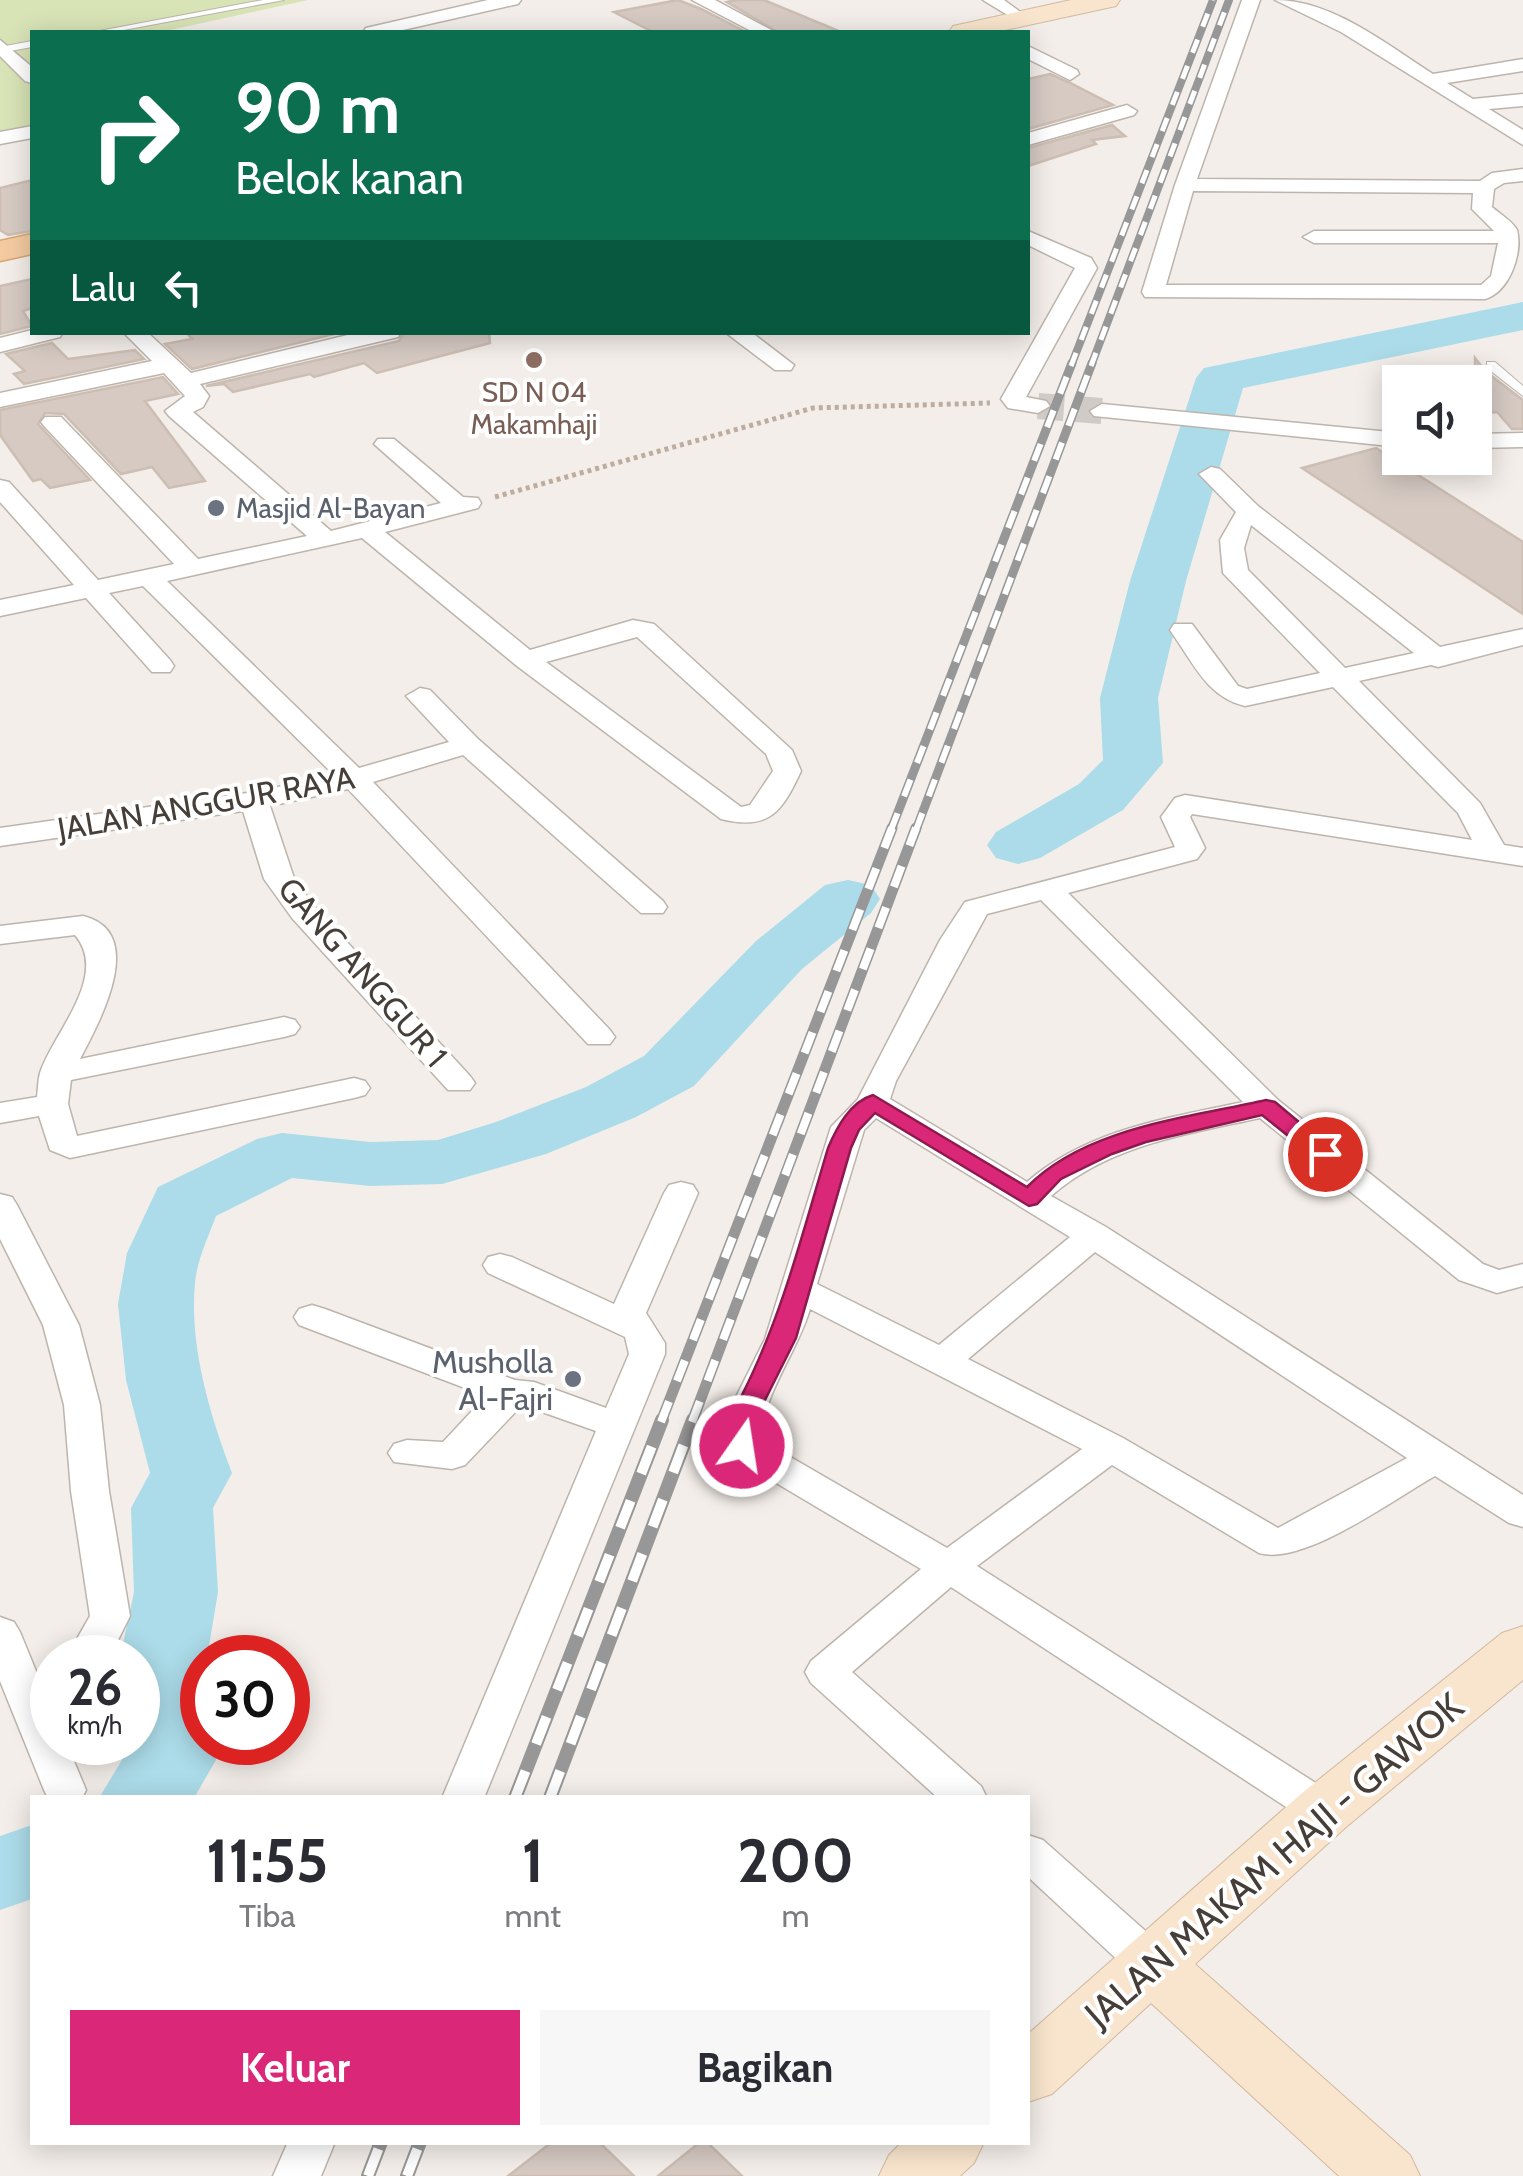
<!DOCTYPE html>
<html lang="id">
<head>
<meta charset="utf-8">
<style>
	:root { --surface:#fff; --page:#f7f7f7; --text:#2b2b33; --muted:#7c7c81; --accent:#db2777 }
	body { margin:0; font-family:Cabin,sans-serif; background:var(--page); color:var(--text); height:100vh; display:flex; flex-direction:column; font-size:38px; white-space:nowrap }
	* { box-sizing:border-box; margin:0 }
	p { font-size:32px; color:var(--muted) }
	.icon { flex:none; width:55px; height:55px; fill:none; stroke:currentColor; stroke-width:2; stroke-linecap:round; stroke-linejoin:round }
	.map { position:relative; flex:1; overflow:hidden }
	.sheet { position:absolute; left:30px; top:1795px; width:1000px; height:350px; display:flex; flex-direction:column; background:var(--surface); border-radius:0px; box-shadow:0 5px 25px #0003 }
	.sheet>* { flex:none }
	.hud { position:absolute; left:30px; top:30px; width:1000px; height:305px; border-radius:0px; box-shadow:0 5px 25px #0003; background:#0b6e4f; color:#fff; overflow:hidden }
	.controls { position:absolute; left:1382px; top:365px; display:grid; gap:20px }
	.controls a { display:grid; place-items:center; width:110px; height:110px; border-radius:0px; background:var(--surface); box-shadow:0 5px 25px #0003; font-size:50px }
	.speed { position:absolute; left:30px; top:1635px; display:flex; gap:20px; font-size:50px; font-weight:700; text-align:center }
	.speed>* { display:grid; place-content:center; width:130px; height:130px; border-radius:50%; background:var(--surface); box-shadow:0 5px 25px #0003; line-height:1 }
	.speed small { font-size:25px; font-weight:400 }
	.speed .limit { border:15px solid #d22; background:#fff; color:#111 }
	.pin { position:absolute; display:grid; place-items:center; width:85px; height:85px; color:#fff; margin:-42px; border:5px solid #fff; border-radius:50%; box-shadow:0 2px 10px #0007 }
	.me { position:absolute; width:110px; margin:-55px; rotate:13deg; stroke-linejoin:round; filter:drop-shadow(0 0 8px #0008) }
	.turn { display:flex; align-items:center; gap:35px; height:210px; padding:0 40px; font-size:45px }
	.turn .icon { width:130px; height:130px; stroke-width:2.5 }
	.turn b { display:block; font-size:70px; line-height:85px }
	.then { display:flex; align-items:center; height:95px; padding:0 40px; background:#0003; gap:20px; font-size:38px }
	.eta { display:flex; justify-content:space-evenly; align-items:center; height:170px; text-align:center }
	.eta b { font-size:60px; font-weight:800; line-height:70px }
	.action { display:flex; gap:20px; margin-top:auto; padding:20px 40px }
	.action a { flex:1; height:115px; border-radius:0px; background:var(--accent); color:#fff; font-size:40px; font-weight:800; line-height:115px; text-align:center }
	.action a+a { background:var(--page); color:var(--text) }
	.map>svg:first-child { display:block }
	.green { fill:#d8e3b6 }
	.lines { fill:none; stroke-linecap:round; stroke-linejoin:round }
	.river { fill:#acdce9; fill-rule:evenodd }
	.building { fill:#d6cac3; stroke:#cdbeb3; stroke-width:2.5 }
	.street-tunnel { stroke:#d0cbc6; stroke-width:26; stroke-dasharray:26 12; stroke-linecap:butt }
	.lane-casing { stroke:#bdb4ac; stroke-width:2 }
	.street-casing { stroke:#bdb4ac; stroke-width:3 }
	.secondary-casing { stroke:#d1ba9f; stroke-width:2 }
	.primary-casing { stroke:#d8a572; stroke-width:3 }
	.path { stroke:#bead9f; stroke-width:5; stroke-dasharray:4 4; stroke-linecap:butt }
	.lane { fill:#fff; fill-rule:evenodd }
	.street { fill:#fff; fill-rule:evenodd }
	.secondary { fill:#f9e5cd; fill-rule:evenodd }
	.primary { fill:#f4cba1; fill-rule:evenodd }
	.rail-far3-casing { stroke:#979797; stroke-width:8 }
	.rail-far2-casing { stroke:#979797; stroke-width:9 }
	.rail-far1-casing { stroke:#979797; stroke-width:11 }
	.rail-casing { stroke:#979797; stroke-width:14 }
	.rail-far3 { stroke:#fff; stroke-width:5; stroke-dasharray:14; stroke-linecap:butt }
	.rail-far2 { stroke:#fff; stroke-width:6; stroke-dasharray:18; stroke-linecap:butt }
	.rail-far1 { stroke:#fff; stroke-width:8; stroke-dasharray:22; stroke-linecap:butt }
	.rail { stroke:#fff; stroke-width:10; stroke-dasharray:29; stroke-linecap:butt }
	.route { fill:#db2777; stroke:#8e194d; stroke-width:2.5 }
	.education-dot { fill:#8d6e63; stroke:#fff; stroke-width:4 }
	.worship-dot { fill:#6b7280; stroke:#fff; stroke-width:4 }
	.labels { text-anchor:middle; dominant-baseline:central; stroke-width:8; stroke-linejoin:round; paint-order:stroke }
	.far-education-label { font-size:28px; fill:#785e54; stroke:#fff }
	.far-worship-label { font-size:28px; fill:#5b616d; stroke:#fff; text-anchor:start }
	.street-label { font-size:32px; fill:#463e38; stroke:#fff }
	.worship-label { font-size:32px; fill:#5b616d; stroke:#fff; text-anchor:end }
	.near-street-label { font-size:38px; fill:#463e38; stroke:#fff }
</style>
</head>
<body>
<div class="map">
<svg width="1523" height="2176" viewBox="0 0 1523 2176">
	<rect width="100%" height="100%" fill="#f3eee9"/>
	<path class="green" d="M0 0H308L161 32H32V130L0 135Z"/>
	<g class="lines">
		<path class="river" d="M1523 302V330L1243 388 1186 581 1158 698 1163 763 1123 810 1040 858 1018 864 996 858 987 845 996 832 1079 784 1103 760 1100 698 1130 581 1196 378 1204 368Z
			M848 880 871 885 880 899 871 913 802 969 694 1086 636 1117 546 1154 442 1184 370 1186 292 1178 216 1216C208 1238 197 1260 195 1283 189 1346 210 1415 232 1473L213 1508 218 1592 207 1658H202V1742H212L216 1760 194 1798H99L125 1755 123 1742H138V1658H120L134 1592 131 1508 150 1473 126 1380 118 1304 127 1253 158 1187 257 1139 282 1133 370 1142 438 1140 496 1122 586 1087 644 1056 756 941 825 885Z
			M32 1825V1899L0 1910V1836Z"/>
	</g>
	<path class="building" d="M678 0 701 9 746 32H653L614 12Z
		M736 0H764L841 32H778L727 2Z
		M1050 74 1070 83 1113 105 1028 129V79Z
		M1112 125 1125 136 1092 140 1096 144 1028 166V148Z
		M32 180V231L8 235 0 230V188Z
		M32 279V308L23 311 32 326 0 334V286Z
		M186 332H342L192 369 165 344 192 339Z
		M404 332H489L490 343 377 373 364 363 314 377 310 374 233 392 224 384 206 386 399 341Z
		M52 343 68 359 135 350 144 359 24 384 14 374 25 371 6 354Z
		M1475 358 1485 371 1523 400V429H1512L1497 412 1475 414Z
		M163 377 178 394 145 401 205 481 169 488 152 467 121 474 64 414 45 413 38 424 90 480 50 488 41 479 33 481 0 435V410Z
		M1376 448 1523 542V614L1302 468Z
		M552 2142H599L634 2176H508Z
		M700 2142H707L742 2176H658Z"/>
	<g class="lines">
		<path class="street-tunnel" d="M1038 406 1102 411"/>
		<defs>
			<path id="lane" d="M263 0H284L113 32H94Z
				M32 41V47L0 53V47Z
				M1487 362H1495L1523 386V396L1487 368Z"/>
			<path id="street" d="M488 0H521L518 4 394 32H363L366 28Z
				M692 0H715L775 32H753Z
				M983 0H1004L1023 14 1014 19Z
				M1242 0H1260L1197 179 1480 181 1492 173 1523 169V181L1504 183 1494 189 1492 207C1500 214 1512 221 1517 230 1523 254 1509 292 1485 299L1145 297 1142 292 1175 185ZM1193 191 1473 193 1472 209 1494 231H1314L1303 237 1314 243H1498L1491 276 1481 285H1166Z
				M1275 0C1332 0 1386 44 1433 74L1523 59V71L1447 83 1473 99 1523 94V106L1489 109 1523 130V145L1341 32Z
				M0 40 32 67V83L25 81 0 56Z
				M1028 46 1077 70 1079 74 1070 80 1028 59Z
				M1127 105 1137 111 1134 115 1028 145V133Z
				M32 126V138L0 144V132Z
				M1028 231 1091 258 1097 268 1026 397 1046 401 1050 406 1038 413 1008 408 1001 399 1075 268 1028 245Z
				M32 330 63 332 60 337 0 352V338Z
				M123 332H147L191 373 360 332H401L398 337 200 384 209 396 203 407 193 412 331 531 441 503 374 444 378 439H394L463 497 478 498 481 503 478 508 385 532 530 650 633 620 654 624 792 750 801 771C782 812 769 831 721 819L517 666 362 538 167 581 359 768 449 742 406 696 420 688 430 690 478 739 663 901 667 907 663 913H641L463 755 373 782 610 1030 615 1037 610 1044H588L348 789 270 806 294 878 314 906 470 1076 475 1083 470 1090H448L292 918 264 879 243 811 0 846V828L254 792 334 775 143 586 109 593 170 660 174 666 170 672H152L86 598 0 616V600L74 585 0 502V480L9 482 98 580 174 564 45 427 41 422 45 417H61L198 559 307 536 169 416 165 411 185 396 164 373 0 407V393L152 361ZM637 637 766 754 773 771 750 805 741 807 546 662Z
				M725 332H751L794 365 791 370H775Z
				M1102 404 1400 433V447L1094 416 1090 411Z
				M1523 433V447L1475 448V434Z
				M1211 467 1220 469 1258 506 1440 647 1523 629V645L1438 667 1431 665 1359 681 1480 803 1504 845 1523 848V866L1192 814 1190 817 1205 848 1197 859 1068 893 1278 1100 1483 1264 1499 1270 1523 1264V1286L1497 1293 1459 1280 1260 1118C1187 1134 1109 1145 1051 1196L1106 1227 1523 1495V1527L1509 1523 1435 1476C1394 1499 1304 1566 1259 1553L1112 1465 977 1566 1339 1798 1345 1810 1339 1822 1324 1827 1309 1822 951 1587 852 1672 981 1786 987 1798H938L811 1683 805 1672 811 1661 921 1569 729 1455 723 1446 725 1419 765 1339 831 1127 858 1099 940 940 965 902 1175 847 1161 817 1175 798 1185 795 1472 840 1458 813 1333 687 1245 706C1208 697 1195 666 1174 636L1170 630 1174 624H1192L1238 686 1247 689 1320 673 1223 573 1220 540 1236 512 1199 474ZM1251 525 1414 653 1345 668 1248 570 1244 548ZM1041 900 1243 1102C1167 1118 1087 1130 1027 1182L890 1099 896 1081 987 914ZM876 1118 1070 1237 939 1345 817 1284 864 1130ZM1095 1252 1407 1458 1278 1528 1123 1438 968 1359ZM810 1309 1082 1449 947 1548 761 1440C762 1395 797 1353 810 1309Z
				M83 916C149 932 99 1023 80 1059L284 1017 295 1020 300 1027 295 1034 284 1037 71 1080 68 1104 77 1136 354 1078 365 1081 370 1088 365 1095 354 1098 70 1158 50 1150 39 1116 0 1123V1103L37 1097C38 1089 38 1080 40 1073 53 1033 110 976 75 935L0 944V926Z
				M681 1182 693 1185 698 1193 646 1313 665 1343V1354L484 1798H442L596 1431 522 1405 465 1465 452 1469 394 1462 388 1453 394 1444 407 1440 443 1442 486 1396 299 1325 294 1317 299 1309 312 1305 325 1309 515 1380 534 1382 606 1408 629 1354 625 1337 488 1273 483 1265 488 1257 500 1254 512 1257 614 1304 664 1193 669 1185Z
				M0 1194 12 1197 17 1205 79 1325 100 1405 109 1491 130 1616 109 1658H66L90 1616 71 1491 64 1405 43 1325 0 1239Z
				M0 1617 14 1622 20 1632 52 1710V1742H66L86 1790 82 1798H48L44 1790 0 1681Z
				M1028 1835 1043 1840 1168 1951 1174 1964 1168 1977 1152 1982 1136 1977 1028 1877Z
				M288 2142H335L321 2176H273Z"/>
			<path id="secondary" d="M1071 0H1120L1116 6 996 32H949L953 26Z
				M1523 1626V1680L1346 1827 1195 1964 1410 2155 1420 2176H1339L1151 2003 1052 2094 1028 2102V2034L1302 1793 1502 1633Z
				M902 2142H984L974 2163 960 2176H879L889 2155Z"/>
			<path id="primary" d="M32 234V254L0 261V241Z"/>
		</defs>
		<use href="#lane" class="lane-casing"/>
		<use href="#street" class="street-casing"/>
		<use href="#secondary" class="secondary-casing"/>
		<use href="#primary" class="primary-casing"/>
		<path class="path" d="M495 497 813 408 990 403"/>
		<use href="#lane" class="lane"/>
		<use href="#street" class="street"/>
		<use href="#secondary" class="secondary"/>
		<use href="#primary" class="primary"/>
		<defs>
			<path id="rail-far3" d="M1071 366 1213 0
				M1091 366 1229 0"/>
			<path id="rail-far2" d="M891 830 1072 363
				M916 830 1092 363"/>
			<path id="rail-far1" d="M661 1422 892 828
				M692 1422 916 828"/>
			<path id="rail" d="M515 1798 662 1420
				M550 1798 693 1420
				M368 2176 381 2142
				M407 2176 420 2142"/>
		</defs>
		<use href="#rail-far3" class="rail-far3-casing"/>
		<use href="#rail-far2" class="rail-far2-casing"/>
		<use href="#rail-far1" class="rail-far1-casing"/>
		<use href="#rail" class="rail-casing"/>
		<use href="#rail-far3" class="rail-far3"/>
		<use href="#rail-far2" class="rail-far2"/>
		<use href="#rail-far1" class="rail-far1"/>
		<use href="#rail" class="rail"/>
	</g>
	<path class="route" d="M873 1095 1027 1187C1086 1127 1188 1118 1266 1100L1275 1102 1337 1154 1333 1159H1317L1262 1115 1146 1142 1112 1154 1061 1179 1037 1204 1029 1206 875 1113 859 1130 851 1148 796 1338 756 1418 751 1452H733C722 1434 733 1412 742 1395 782 1316 803 1232 828 1148 837 1127 850 1102 873 1095Z"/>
	<circle class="education-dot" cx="534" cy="360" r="10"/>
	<g class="worship-dot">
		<circle cx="216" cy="508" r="10"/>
		<circle cx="573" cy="1379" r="10"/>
	</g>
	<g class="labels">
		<g class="far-education-label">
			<text x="534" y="392">SD N 04<tspan x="534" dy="32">Makamhaji</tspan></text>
		</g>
		<g class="far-worship-label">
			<text x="236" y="508">Masjid Al-Bayan</text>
		</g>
		<g class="street-label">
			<text transform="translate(206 803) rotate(-10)">JALAN ANGGUR RAYA</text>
			<text transform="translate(363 972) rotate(49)">GANG ANGGUR 1</text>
		</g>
		<g class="worship-label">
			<text x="553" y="1361">Musholla<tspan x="553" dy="37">Al-Fajri</tspan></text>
		</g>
		<g class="near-street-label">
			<text transform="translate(1274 1860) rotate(-41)">JALAN MAKAM HAJI - GAWOK</text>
		</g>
	</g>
</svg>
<div class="controls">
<a><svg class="icon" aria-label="sound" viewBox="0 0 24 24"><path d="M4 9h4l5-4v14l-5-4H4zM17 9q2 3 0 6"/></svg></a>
</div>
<div class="speed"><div>26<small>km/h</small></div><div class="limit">30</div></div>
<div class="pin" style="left:1325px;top:1154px;background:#d93025"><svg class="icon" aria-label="arrive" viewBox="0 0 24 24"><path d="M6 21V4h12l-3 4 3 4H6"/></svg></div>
<svg class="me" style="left:742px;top:1446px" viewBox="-20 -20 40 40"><circle r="17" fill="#db2777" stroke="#fff" stroke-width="3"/><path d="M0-11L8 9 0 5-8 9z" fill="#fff"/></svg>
<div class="hud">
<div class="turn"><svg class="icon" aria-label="right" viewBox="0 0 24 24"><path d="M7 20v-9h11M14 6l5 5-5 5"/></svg><div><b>90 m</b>Belok kanan</div></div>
<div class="then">Lalu<svg class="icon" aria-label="left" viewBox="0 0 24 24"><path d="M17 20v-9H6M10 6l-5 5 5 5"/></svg></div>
</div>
<section class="sheet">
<div class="eta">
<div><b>11:55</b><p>Tiba</p></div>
<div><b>1</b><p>mnt</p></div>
<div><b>200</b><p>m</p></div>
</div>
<div class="action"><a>Keluar</a><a>Bagikan</a></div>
</section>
</div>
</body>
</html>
